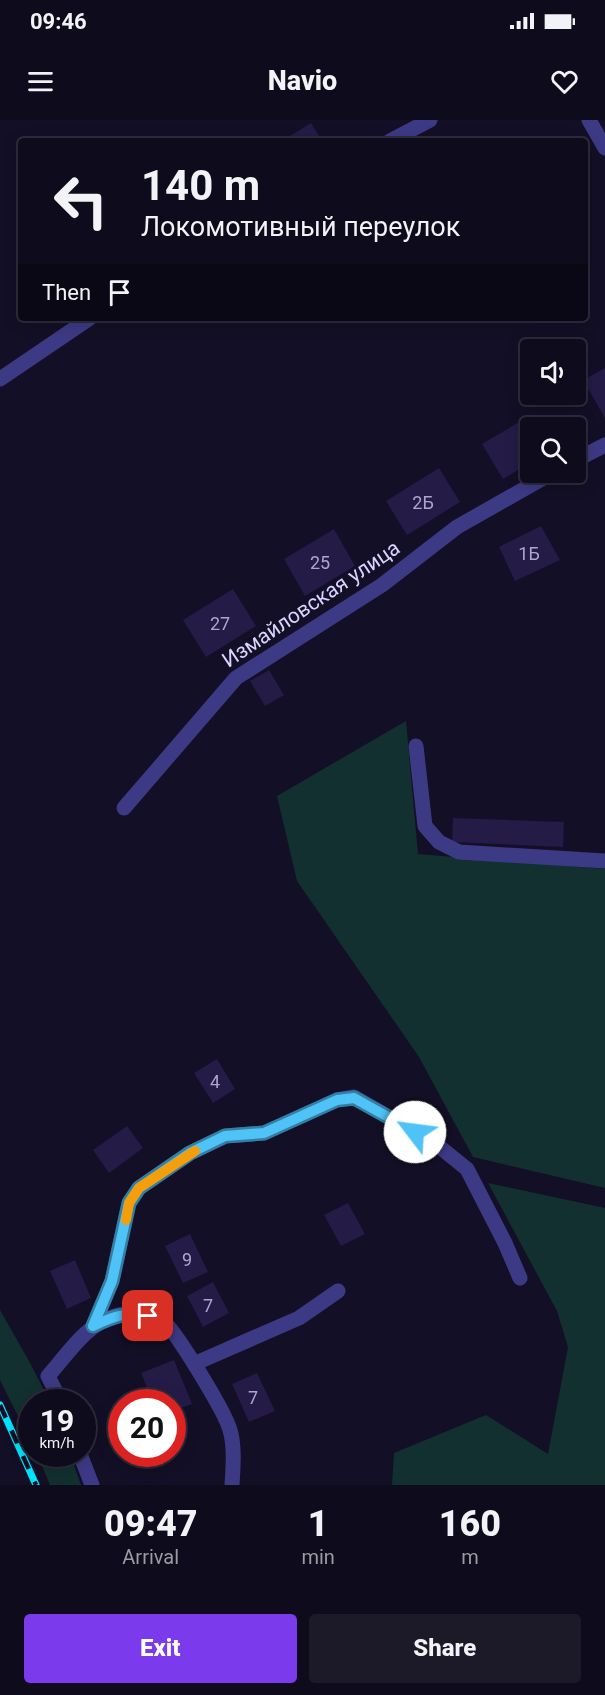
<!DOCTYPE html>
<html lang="en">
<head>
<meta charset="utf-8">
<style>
	:root { --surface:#0e0b1c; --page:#1c1929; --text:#f1f3f6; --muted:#9b9ba3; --line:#2e2b3b; --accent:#7c3aed }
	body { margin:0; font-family:Roboto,sans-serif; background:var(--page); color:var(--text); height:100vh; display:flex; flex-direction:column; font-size:22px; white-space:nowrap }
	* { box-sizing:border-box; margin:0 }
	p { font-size:20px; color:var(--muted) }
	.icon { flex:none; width:33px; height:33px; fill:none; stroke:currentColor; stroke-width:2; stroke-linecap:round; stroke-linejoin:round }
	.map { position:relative; height:1365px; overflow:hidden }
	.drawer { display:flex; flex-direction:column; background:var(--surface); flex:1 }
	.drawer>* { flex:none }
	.banner { position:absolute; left:18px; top:18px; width:570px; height:183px; border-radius:6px; box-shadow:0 3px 15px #0003,0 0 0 2px var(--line); background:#0e0b1c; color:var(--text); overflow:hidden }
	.tools { position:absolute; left:520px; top:219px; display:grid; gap:12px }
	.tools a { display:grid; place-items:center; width:66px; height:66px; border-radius:6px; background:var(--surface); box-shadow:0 3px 15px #0003,0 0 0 2px var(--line); font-size:30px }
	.speed { position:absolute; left:18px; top:1269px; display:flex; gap:12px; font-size:30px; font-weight:700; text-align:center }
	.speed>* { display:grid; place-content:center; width:78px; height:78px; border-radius:50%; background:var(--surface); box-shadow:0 3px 15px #0003,0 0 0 2px var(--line); line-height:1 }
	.speed small { font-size:15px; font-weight:400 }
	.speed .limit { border:9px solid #d22; background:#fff; color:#111 }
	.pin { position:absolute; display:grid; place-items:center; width:51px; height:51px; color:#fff; margin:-26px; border-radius:12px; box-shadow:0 3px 9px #0006 }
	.me { position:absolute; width:66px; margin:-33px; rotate:300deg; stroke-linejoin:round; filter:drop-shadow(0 0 4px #0008) }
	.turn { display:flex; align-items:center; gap:21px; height:126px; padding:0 24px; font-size:27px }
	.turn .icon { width:78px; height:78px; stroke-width:2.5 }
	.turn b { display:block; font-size:42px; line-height:51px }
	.then { display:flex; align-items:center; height:57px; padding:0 24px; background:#0003; gap:12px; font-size:22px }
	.eta { display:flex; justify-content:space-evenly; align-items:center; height:102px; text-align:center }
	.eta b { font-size:36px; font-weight:800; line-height:42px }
	.primary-button { display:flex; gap:12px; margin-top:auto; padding:12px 24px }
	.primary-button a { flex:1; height:69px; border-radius:6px; background:var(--accent); color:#fff; font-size:24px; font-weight:800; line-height:69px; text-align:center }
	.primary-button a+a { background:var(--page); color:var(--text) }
	.status { display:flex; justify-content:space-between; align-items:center; height:42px; padding:0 30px; background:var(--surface); direction:ltr }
	.status svg { height:16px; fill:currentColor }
	header { display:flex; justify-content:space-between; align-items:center; height:78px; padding:0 24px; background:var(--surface); font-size:27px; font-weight:800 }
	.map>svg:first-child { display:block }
	.green { fill:#12302f }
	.building { fill:#241b47 }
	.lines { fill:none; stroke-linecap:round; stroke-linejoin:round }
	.minor { stroke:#3d3a85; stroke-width:15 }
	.rail-casing { stroke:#00e5ff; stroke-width:7 }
	.rail { stroke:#130f26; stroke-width:4.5; stroke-dasharray:14; stroke-linecap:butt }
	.route-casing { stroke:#337fa1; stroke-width:15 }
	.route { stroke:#4fc3f7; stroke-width:10 }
	.slow { stroke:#f59e0b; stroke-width:10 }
	.labels { text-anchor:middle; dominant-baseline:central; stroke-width:6; stroke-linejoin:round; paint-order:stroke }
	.number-label { font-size:18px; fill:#aca6d1 }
	.street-label { font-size:21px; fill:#d9d4ff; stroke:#130f26 }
</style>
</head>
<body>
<div class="status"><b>09:46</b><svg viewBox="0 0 49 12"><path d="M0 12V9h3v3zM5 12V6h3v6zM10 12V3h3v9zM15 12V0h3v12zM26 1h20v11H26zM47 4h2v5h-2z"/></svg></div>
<header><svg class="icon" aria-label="menu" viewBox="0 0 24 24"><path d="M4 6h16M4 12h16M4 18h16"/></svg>Navio<svg class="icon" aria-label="heart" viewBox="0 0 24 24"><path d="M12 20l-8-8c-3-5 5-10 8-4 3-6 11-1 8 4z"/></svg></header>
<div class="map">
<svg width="605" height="1365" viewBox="0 0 605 1365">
	<rect width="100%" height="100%" fill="#130f26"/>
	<path class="green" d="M406 601 418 734 605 749V1068L473 1037 419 937 297 761 277 676Z
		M488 1063 605 1088V1365H392L394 1333 486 1295 548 1334 568 1227 557 1191Z
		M0 1190 29 1241 50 1282H32L31 1322 0 1260Z
		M37 1334H70L81 1365H50Z"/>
	<path class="building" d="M311 3 322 21H282Z
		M605 248V298L583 260Z
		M531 295 538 308H531V342L503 359 482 324Z
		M439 348 460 382 407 415 386 381Z
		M541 406 560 440 515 461 499 427Z
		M334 409 355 446 305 476 284 439Z
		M233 469 256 506 206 537 183 500Z
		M269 550 284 575 265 586 250 561Z
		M453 698 564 702 563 727 452 722Z
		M217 939 235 969 213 983 194 953Z
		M127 1006 143 1028 109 1053 93 1030Z
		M348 1083 365 1114 341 1126 324 1095Z
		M190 1114 208 1152 183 1163 165 1126Z
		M75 1140 91 1178 67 1189 50 1151Z
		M213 1162 229 1193 203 1207 187 1176Z
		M174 1240 192 1284 172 1291V1282H153L141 1253Z
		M257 1253 275 1291 249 1302 232 1264Z"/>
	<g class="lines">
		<path class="minor" d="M589 0 605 28
			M390 21 430 0
			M0 259 90 198
			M576 340 605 325
			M416 626 425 706 439 722 459 732 605 741
			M124 688 236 558 382 465 457 407 554 352
			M93 1206 112 1161 129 1083 139 1068 190 1033 226 1016 264 1013 337 980 354 977 436 1024 467 1049 505 1123 520 1158
			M196 1243 299 1198 338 1171
			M61 1282 48 1256C67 1235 86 1204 115 1196 127 1192 148 1192 160 1198 174 1207 225 1292 230 1310 235 1327 233 1348 232 1365
			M80 1334 92 1365"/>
		<defs>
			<path id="rail" d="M0 1285 36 1365"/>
		</defs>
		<use href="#rail" class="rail-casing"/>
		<use href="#rail" class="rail"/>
	</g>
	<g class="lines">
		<defs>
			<path id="route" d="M148 1196C127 1191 112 1197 93 1206L112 1161 129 1083 139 1068 190 1033 225 1016 264 1013 337 980 354 978 415 1012"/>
		</defs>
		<use href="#route" class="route-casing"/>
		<use href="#route" class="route"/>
		<path class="slow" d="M126 1100 129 1083 139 1068 195 1031"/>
	</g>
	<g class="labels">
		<g class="number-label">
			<text x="423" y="382">2Б</text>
			<text x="529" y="433">1Б</text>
			<text x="320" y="442">25</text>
			<text x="220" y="503">27</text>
			<text x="215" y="961">4</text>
			<text x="187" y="1139">9</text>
			<text x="208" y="1185">7</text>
			<text x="253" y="1277">7</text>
		</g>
		<g class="street-label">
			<text transform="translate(311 484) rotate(-34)">Измайловская улица</text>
		</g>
	</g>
</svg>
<div class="tools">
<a><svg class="icon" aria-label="sound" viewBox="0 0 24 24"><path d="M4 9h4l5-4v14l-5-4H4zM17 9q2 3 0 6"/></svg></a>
<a><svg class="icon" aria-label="search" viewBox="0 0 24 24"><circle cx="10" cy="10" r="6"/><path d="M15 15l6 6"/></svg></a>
</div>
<div class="speed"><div>19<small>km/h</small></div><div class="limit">20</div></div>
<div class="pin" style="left:148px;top:1196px;background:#d93025"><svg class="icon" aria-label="arrive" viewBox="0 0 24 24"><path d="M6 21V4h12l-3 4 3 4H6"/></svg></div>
<svg class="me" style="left:415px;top:1012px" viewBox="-20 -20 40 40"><circle r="19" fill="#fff"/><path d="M0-13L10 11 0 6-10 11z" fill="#4fc3f7"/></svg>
<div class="banner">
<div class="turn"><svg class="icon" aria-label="left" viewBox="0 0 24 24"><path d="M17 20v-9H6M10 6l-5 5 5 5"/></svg><div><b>140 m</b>Локомотивный переулок</div></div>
<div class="then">Then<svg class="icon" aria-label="arrive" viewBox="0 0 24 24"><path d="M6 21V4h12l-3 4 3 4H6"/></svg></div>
</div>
</div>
<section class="drawer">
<div class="eta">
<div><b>09:47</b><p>Arrival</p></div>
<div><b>1</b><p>min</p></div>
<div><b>160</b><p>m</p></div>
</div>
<div class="primary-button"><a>Exit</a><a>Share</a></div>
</section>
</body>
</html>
